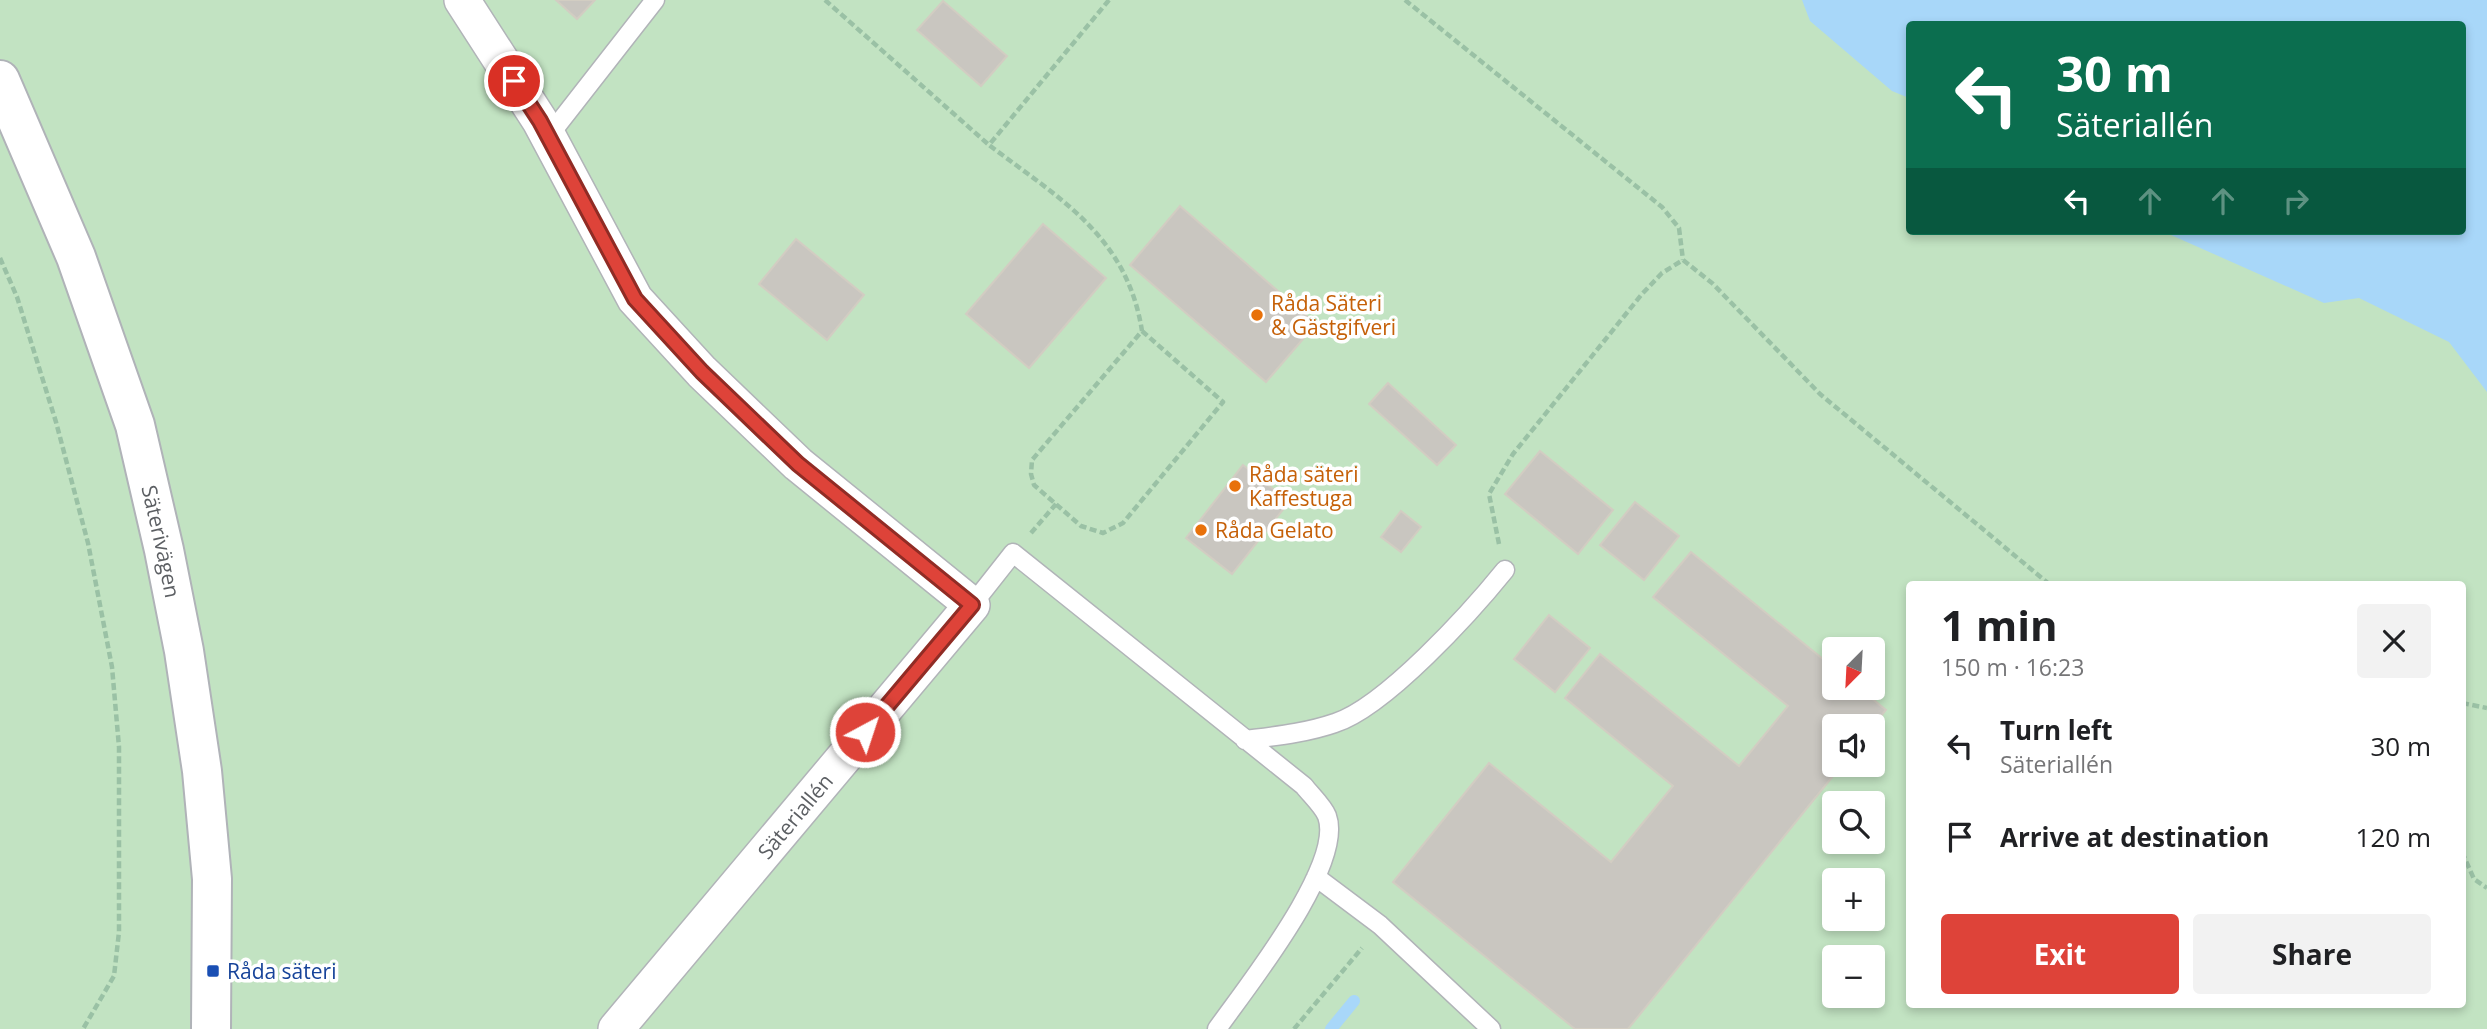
<!DOCTYPE html>
<html lang="en">
<head>
<meta charset="utf-8">
<style>
	:root { --surface:#fff; --page:#f2f2f2; --text:#202124; --muted:#757577; --accent:#de4339 }
	body { margin:0; font-family:"Open Sans",sans-serif; background:var(--page); color:var(--text); height:100vh; display:flex; flex-direction:column; font-size:26px; white-space:nowrap }
	* { box-sizing:border-box; margin:0 }
	p { font-size:23px; color:var(--muted) }
	.icon { flex:none; width:38px; height:38px; fill:none; stroke:currentColor; stroke-width:2; stroke-linecap:round; stroke-linejoin:round }
	.map { position:relative; flex:1; overflow:hidden }
	.drawer { position:absolute; left:1906px; top:581px; width:560px; height:427px; display:flex; flex-direction:column; background:var(--surface); border-radius:7px; box-shadow:0 4px 10px #0003 }
	.drawer>* { flex:none }
	.guide { position:absolute; left:1906px; top:21px; width:560px; height:214px; border-radius:7px; box-shadow:0 4px 10px #0003; background:#0b6e4f; color:#fff; overflow:hidden }
	.needle { width:46px; rotate:204deg }
	.tools { position:absolute; left:1822px; top:637px; display:grid; gap:14px }
	.tools a { display:grid; place-items:center; width:63px; height:63px; border-radius:7px; background:var(--surface); box-shadow:0 4px 10px #0003; font-size:35px }
	.pin { position:absolute; display:grid; place-items:center; width:60px; height:60px; color:#fff; margin:-30px; border:4px solid #fff; border-radius:50%; box-shadow:0 2px 7px #0007 }
	.me { position:absolute; width:77px; margin:-38px; rotate:40deg; stroke-linejoin:round; filter:drop-shadow(0 0 5px #0008) }
	.turn { display:flex; align-items:center; gap:24px; height:147px; padding:0 35px; font-size:32px }
	.turn .icon { width:91px; height:91px; stroke-width:2.5 }
	.turn b { display:block; font-size:49px; line-height:60px }
	.lanes { display:flex; align-items:center; height:66px; padding:0 35px; background:#0003; justify-content:center; gap:35px; direction:ltr }
	.lanes .off { opacity:.35 }
	.round { display:grid; place-items:center; flex:none; width:74px; height:74px; border-radius:7px; background:var(--page) }
	.summary { display:flex; align-items:center; justify-content:space-between; height:119px; padding:0 35px }
	h1 { font-size:42px; font-weight:700; line-height:52px }
	.button { display:flex; gap:14px; margin-top:auto; padding:14px 35px }
	.button a { flex:1; height:80px; border-radius:7px; background:var(--accent); color:#fff; font-size:28px; font-weight:700; line-height:80px; text-align:center }
	.button a+a { background:var(--page); color:var(--text) }
	ul { padding:0; list-style:none }
	li { display:flex; align-items:center; gap:21px; height:91px; padding:0 35px }
	li div { flex:1 }
	li b { display:block; font-size:26px }
	li em { font-style:normal }
	.map>svg:first-child { display:block }
	.green { fill:#c2e3c2; fill-rule:evenodd }
	.water { fill:#a8d7f9 }
	.lines { fill:none; stroke-linecap:round; stroke-linejoin:round }
	.stream { stroke:#a8d7f9; stroke-width:12 }
	.building { fill:#c9c6c0; stroke:#d2cdc2; stroke-width:2 }
	.lane-casing { stroke:#b1b4b8; stroke-width:21 }
	.street-casing { stroke:#b1b4b8; stroke-width:38 }
	.secondary-casing { stroke:#b0b3b8; stroke-width:42 }
	.path { stroke:#9ac1a5; stroke-width:4.5; stroke-dasharray:7 3.5; stroke-linecap:butt }
	.lane { stroke:#fff; stroke-width:18 }
	.street { stroke:#fff; stroke-width:35 }
	.secondary { stroke:#fff; stroke-width:38 }
	.route-casing { stroke:#902c25; stroke-width:18 }
	.route { stroke:#de4339; stroke-width:12 }
	.food-dot { fill:#e8710a; stroke:#fff; stroke-width:2.5 }
	.transit-dot { fill:#1a4fb4; stroke:#fff; stroke-width:2.5 }
	.labels { text-anchor:middle; dominant-baseline:central; stroke-width:7; stroke-linejoin:round; paint-order:stroke }
	.food-label { font-size:21px; fill:#c56008; stroke:#fff; text-anchor:start }
	.street-label { font-size:21px; fill:#5c5f63; stroke:#fff }
	.transit-label { font-size:21px; fill:#164399; stroke:#fff; text-anchor:start }
</style>
</head>
<body>
<div class="map">
<svg width="2487" height="1029" viewBox="0 0 2487 1029">
	<rect width="100%" height="100%" fill="#edebe4"/>
	<path class="green" d="M0 0H2487V1029H0ZM1909 24H2462V231H1909ZM1909 584H2462V1004H1909ZM1834 649H1872V688H1834ZM1834 726H1872V765H1834ZM1834 803H1872V842H1834ZM1834 880H1872V919H1834ZM1834 957H1872V996H1834Z"/>
	<path class="water" d="M1802 0H2487V392L2449 342 2359 298 2324 303 2162 231H2462V24H1909V98L1892 91 1810 21Z"/>
	<g class="lines">
		<path class="stream" d="M1331 1029 1354 1001"/>
	</g>
	<path class="building" d="M556 0H595L577 19Z
		M943 1 1007 56 981 86 917 30Z
		M1180 206 1316 324 1266 382 1130 265Z
		M1043 224 1106 278 1029 368 966 314Z
		M796 239 864 295 827 340 759 284Z
		M1388 383 1456 445 1437 465 1369 404Z
		M1540 451 1613 510 1578 554 1505 494Z
		M1243 465 1289 502 1232 574 1186 538Z
		M1635 502 1679 536 1644 580 1600 545Z
		M1401 511 1421 527 1401 552 1381 537Z
		M1691 552 1834 668V688H1859L1886 710 1872 727 1834 726V765H1842L1628 1029H1575L1393 882 1489 763 1611 862 1673 786 1565 698 1600 654 1739 766 1788 706 1653 597Z
		M1549 615 1590 648 1555 692 1514 659Z"/>
	<g class="lines">
		<defs>
			<path id="lane" d="M548 137 655 0
				M972 605 1013 553 1304 786C1310 794 1323 806 1327 816 1345 865 1245 989 1217 1029
				M1245 740C1276 736 1306 733 1335 723 1385 707 1471 612 1505 570
				M1316 877 1380 925 1491 1029"/>
			<path id="street" d="M462 0 540 121 635 299 702 372 798 464 972 605 616 1029"/>
			<g id="secondary">
				<path id="s1" d="M0 80 76 257 135 425 164 550 184 651 202 771 212 879 211 1029"/>
			</g>
		</defs>
		<use href="#lane" class="lane-casing"/>
		<use href="#street" class="street-casing"/>
		<use href="#secondary" class="secondary-casing"/>
		<path class="path" d="M825 0 989 145
			M1109 0 989 145C1060 199 1127 236 1142 331
			M1405 0 1662 207 1679 228 1683 260
			M0 258 17 297 56 422 88 543 112 667 119 747V932L114 976 83 1029
			M1142 331 1223 402 1123 523 1103 533 1081 526 1034 485 1031 474 1032 460Z
			M1031 533 1056 504
			M1499 544 1489 494 1513 454 1642 294 1662 273 1683 260 1712 283 1820 394 2049 584
			M2462 703 2487 708
			M2462 852 2474 879 2487 888
			M1294 1029 1362 948"/>
		<use href="#lane" class="lane"/>
		<use href="#street" class="street"/>
		<use href="#secondary" class="secondary"/>
	</g>
	<g class="lines">
		<defs>
			<path id="route" d="M514 81 540 121 635 299 702 372 798 464 972 605 865 732"/>
		</defs>
		<use href="#route" class="route-casing"/>
		<use href="#route" class="route"/>
	</g>
	<g class="food-dot">
		<circle cx="1257" cy="315" r="7"/>
		<circle cx="1235" cy="486" r="7"/>
		<circle cx="1201" cy="530" r="7"/>
	</g>
	<rect class="transit-dot" x="206" y="964" width="14" height="14" rx="3.5"/>
	<g class="labels">
		<g class="food-label">
			<text x="1271" y="303">Råda Säteri<tspan x="1271" dy="24">&amp; Gästgifveri</tspan></text>
			<text x="1249" y="474">Råda säteri<tspan x="1249" dy="24">Kaffestuga</tspan></text>
			<text x="1215" y="530">Råda Gelato</text>
		</g>
		<g class="street-label">
			<text stroke="none"><textPath href="#s1" startOffset="490">Säterivägen</textPath></text>
			<text transform="translate(795 816) rotate(-50)">Säteriallén</text>
		</g>
		<g class="transit-label">
			<text x="227" y="971">Råda säteri</text>
		</g>
	</g>
</svg>
<div class="tools">
<a><svg class="needle" viewBox="-14 -14 28 28"><path d="M0-13l5 13h-10z" fill="#e53935"/><path d="M0 13l5-13h-10z" fill="#757577"/></svg></a>
<a><svg class="icon" aria-label="sound" viewBox="0 0 24 24"><path d="M4 9h4l5-4v14l-5-4H4zM17 9q2 3 0 6"/></svg></a>
<a><svg class="icon" aria-label="search" viewBox="0 0 24 24"><circle cx="10" cy="10" r="6"/><path d="M15 15l6 6"/></svg></a>
<a>+</a>
<a>−</a>
</div>
<div class="pin" style="left:514px;top:81px;background:#d93025"><svg class="icon" aria-label="arrive" viewBox="0 0 24 24"><path d="M6 21V4h12l-3 4 3 4H6"/></svg></div>
<svg class="me" style="left:865px;top:732px" viewBox="-20 -20 40 40"><circle r="17" fill="#de4339" stroke="#fff" stroke-width="3"/><path d="M0-11L8 9 0 5-8 9z" fill="#fff"/></svg>
<div class="guide">
<div class="turn"><svg class="icon" aria-label="left" viewBox="0 0 24 24"><path d="M17 20v-9H6M10 6l-5 5 5 5"/></svg><div><b>30 m</b>Säteriallén</div></div>
<div class="lanes"><svg class="icon" aria-label="left" viewBox="0 0 24 24"><path d="M17 20v-9H6M10 6l-5 5 5 5"/></svg><svg class="icon off" aria-label="ahead" viewBox="0 0 24 24"><path d="M12 20V5M6 11l6-6 6 6"/></svg><svg class="icon off" aria-label="ahead" viewBox="0 0 24 24"><path d="M12 20V5M6 11l6-6 6 6"/></svg><svg class="icon off" aria-label="right" viewBox="0 0 24 24"><path d="M7 20v-9h11M14 6l5 5-5 5"/></svg></div>
</div>
<section class="drawer">
<div class="summary"><div><h1>1 min</h1><p>150 m · 16:23</p></div><a class="round"><svg class="icon" aria-label="close" viewBox="0 0 24 24"><path d="M6 6l12 12M18 6L6 18"/></svg></a></div>
<ul>
<li><svg class="icon" aria-label="left" viewBox="0 0 24 24"><path d="M17 20v-9H6M10 6l-5 5 5 5"/></svg><div><b>Turn left</b><p>Säteriallén</p></div><em>30 m</em></li>
<li><svg class="icon" aria-label="arrive" viewBox="0 0 24 24"><path d="M6 21V4h12l-3 4 3 4H6"/></svg><div><b>Arrive at destination</b></div><em>120 m</em></li>
</ul>
<div class="button"><a>Exit</a><a>Share</a></div>
</section>
</div>
</body>
</html>
